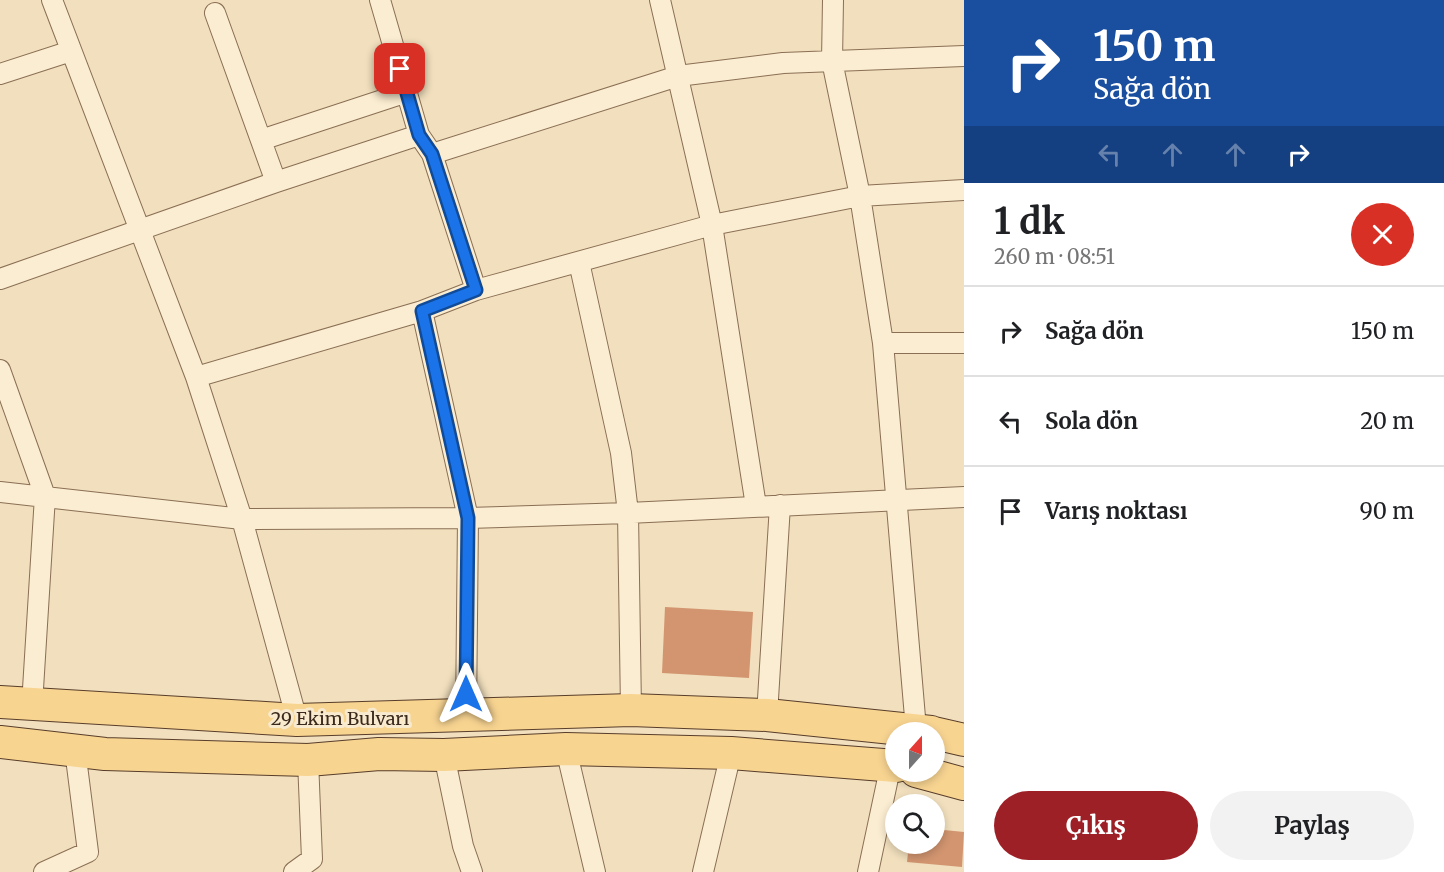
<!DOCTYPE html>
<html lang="tr">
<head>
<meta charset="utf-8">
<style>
	:root { --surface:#fff; --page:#f2f2f2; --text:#202124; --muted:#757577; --line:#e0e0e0; --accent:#9e2027 }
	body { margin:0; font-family:Merriweather,serif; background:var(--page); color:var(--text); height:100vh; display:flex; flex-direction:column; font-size:22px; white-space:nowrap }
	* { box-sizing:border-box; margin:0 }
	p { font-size:20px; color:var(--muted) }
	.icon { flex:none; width:33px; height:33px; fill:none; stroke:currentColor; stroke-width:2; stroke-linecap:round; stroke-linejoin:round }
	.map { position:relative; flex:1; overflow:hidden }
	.panel { display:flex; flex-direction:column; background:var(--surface); width:480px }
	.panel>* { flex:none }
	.top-card { background:#1a4fa0; color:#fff; overflow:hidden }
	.needle { width:39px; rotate:21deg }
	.controls { position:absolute; left:885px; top:722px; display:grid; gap:12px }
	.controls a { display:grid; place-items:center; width:60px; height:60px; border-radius:50%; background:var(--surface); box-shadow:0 3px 9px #0003; font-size:30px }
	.pin { position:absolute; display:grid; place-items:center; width:51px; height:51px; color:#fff; margin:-26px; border-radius:12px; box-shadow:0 3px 9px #0006 }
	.me { position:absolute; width:66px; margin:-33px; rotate:0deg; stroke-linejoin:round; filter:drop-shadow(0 0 4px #0008) }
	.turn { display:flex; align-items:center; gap:21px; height:126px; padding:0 30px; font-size:27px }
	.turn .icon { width:78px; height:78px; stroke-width:2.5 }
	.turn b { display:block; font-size:42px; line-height:51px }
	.lanes { display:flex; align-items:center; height:57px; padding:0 30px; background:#0003; justify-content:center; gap:30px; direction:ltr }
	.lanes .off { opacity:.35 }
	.round { display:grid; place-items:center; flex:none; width:63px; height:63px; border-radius:32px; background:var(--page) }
	.head { display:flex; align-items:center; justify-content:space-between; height:102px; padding:0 30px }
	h1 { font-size:36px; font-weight:700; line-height:45px }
	.cta { display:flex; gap:12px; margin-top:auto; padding:12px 30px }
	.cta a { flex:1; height:69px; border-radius:36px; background:var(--accent); color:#fff; font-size:24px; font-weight:700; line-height:69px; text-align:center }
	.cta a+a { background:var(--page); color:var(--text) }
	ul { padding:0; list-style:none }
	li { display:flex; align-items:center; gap:18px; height:90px; padding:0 30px; border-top:2px solid var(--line) }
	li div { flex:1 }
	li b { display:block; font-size:22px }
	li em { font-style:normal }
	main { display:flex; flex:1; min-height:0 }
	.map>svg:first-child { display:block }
	.building { fill:#d29570 }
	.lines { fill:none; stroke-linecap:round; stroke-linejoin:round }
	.minor-casing { stroke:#8a6f55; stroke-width:22 }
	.primary-casing { stroke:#583d2a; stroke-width:34 }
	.minor { stroke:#fbedd1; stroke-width:20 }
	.primary { stroke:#f8d491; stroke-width:32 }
	.route-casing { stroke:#114b97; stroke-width:15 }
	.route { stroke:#1a73e8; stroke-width:10 }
	.labels { text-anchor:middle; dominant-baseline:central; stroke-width:6; stroke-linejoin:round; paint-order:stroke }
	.street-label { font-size:18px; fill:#39281b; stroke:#f8eace }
</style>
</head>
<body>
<main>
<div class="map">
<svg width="964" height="872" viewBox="0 0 964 872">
	<rect width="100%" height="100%" fill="#f1dfbd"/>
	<path class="building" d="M665 607 753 612 749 678 662 673Z
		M934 829 964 832 962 867 907 862 909 843H934Z"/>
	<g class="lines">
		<defs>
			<path id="minor" d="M52 0 196 377 242 519 297 720
				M380 0 419 135 432 154 476 290
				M660 0 712 225 756 506
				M833 0 832 61 860 196 883 343 916 729
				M215 13 276 182
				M0 74 71 51
				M261 140 407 92
				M432 154 678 76 783 63 964 56
				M579 262 621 453 628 513 631 710
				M0 279 276 182 419 135
				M422 311 468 518 466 716
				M883 343H964
				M0 370 45 496 32 705
				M196 377 422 311 476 290 712 225 860 196 964 190
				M0 492 242 519 468 518 628 513 964 497
				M767 715 780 505
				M566 749 595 872
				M444 755 463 846 472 872
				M44 872 88 852 75 750
				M294 872 312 859 308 760
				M703 872 731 753
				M868 872 891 764"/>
			<path id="primary" d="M0 702 297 720 631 710 767 715 931 732
				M934 733 964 740
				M0 742 105 754 308 760 379 754 444 755 566 749 731 753 896 766
				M916 771 964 784"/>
		</defs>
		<use href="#minor" class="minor-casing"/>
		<use href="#primary" class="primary-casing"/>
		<use href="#minor" class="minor"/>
		<use href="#primary" class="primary"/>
	</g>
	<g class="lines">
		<defs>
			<path id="route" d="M400 69 419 135 432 154 476 290 422 311 468 518 466 694"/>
		</defs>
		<use href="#route" class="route-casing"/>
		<use href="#route" class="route"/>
	</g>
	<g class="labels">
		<g class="street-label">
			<text x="340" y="718">29 Ekim Bulvarı</text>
		</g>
	</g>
</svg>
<div class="controls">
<a><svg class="needle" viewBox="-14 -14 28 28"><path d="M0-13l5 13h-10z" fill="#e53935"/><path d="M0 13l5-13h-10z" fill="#757577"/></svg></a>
<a><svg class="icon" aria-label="search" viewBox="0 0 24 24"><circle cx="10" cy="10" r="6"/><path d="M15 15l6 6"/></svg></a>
</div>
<div class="pin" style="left:400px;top:69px;background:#d93025"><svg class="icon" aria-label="arrive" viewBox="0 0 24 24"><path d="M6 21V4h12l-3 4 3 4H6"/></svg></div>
<svg class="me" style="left:466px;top:694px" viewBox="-20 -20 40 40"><path d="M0-17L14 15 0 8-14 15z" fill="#1a73e8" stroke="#fff" stroke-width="4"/></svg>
</div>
<section class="panel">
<div class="top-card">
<div class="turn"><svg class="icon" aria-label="right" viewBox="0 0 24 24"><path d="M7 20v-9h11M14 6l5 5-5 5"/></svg><div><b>150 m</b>Sağa dön</div></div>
<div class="lanes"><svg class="icon off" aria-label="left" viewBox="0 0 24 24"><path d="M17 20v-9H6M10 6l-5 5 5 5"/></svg><svg class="icon off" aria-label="ahead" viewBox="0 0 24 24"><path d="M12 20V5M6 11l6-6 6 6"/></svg><svg class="icon off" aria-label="ahead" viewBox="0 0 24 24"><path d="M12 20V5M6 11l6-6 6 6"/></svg><svg class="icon" aria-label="right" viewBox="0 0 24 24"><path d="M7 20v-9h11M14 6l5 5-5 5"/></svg></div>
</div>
<div class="head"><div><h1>1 dk</h1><p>260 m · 08:51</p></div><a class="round" style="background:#d93025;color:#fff"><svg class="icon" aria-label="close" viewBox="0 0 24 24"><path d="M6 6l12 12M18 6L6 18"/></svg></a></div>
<ul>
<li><svg class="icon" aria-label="right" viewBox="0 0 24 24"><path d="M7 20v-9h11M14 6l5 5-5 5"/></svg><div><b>Sağa dön</b></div><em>150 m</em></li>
<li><svg class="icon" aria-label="left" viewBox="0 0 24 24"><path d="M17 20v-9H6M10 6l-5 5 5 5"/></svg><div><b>Sola dön</b></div><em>20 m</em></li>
<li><svg class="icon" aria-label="arrive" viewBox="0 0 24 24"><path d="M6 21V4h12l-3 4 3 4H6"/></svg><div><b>Varış noktası</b></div><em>90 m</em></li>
</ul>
<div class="cta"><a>Çıkış</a><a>Paylaş</a></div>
</section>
</main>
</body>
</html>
